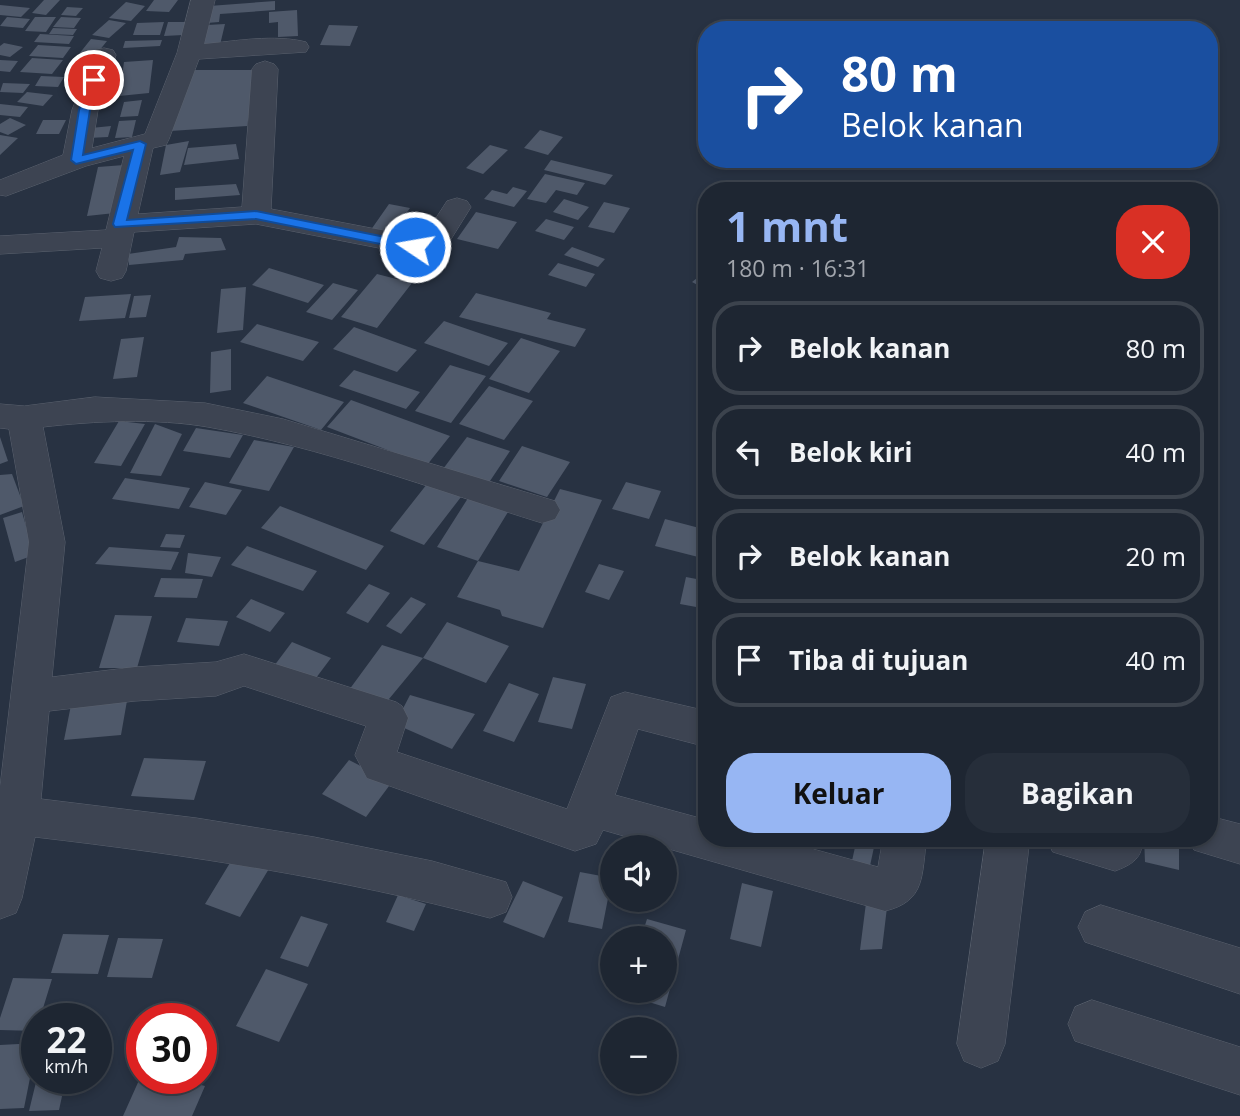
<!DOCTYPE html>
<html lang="id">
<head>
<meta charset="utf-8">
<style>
	:root { --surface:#1e2632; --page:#262e3a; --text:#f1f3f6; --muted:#a1a5ac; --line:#3c434d; --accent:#97b6f3 }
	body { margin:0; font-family:"Open Sans",sans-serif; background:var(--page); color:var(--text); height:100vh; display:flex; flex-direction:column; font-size:26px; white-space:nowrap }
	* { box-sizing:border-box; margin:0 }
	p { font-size:23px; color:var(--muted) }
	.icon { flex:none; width:38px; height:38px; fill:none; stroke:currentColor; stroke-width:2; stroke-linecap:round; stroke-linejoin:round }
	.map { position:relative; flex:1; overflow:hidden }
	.details { position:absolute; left:698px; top:182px; width:520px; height:665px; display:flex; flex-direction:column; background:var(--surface); border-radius:28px; box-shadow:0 4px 10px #0003,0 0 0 2px var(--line) }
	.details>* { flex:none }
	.top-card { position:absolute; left:698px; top:21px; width:520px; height:147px; border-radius:28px; box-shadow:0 4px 10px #0003,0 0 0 2px var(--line); background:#1a4fa0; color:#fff; overflow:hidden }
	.tools { position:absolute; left:600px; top:835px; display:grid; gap:14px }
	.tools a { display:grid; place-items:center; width:77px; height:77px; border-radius:50%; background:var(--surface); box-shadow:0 4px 10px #0003,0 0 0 2px var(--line); font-size:35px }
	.speed { position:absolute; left:21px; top:1003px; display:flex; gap:14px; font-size:35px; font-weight:700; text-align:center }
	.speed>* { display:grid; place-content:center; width:91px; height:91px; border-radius:50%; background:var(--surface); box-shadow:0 4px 10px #0003,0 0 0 2px var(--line); line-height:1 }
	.speed small { font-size:18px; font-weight:400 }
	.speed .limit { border:10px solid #d22; background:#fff; color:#111 }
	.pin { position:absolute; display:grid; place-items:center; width:60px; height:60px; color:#fff; margin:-30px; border:4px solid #fff; border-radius:50%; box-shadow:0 2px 7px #0007 }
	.me { position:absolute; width:77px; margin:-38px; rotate:282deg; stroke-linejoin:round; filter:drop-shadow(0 0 5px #0008) }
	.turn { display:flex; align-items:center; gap:24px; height:147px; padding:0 28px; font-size:32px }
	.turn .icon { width:91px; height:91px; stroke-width:2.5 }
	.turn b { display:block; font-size:49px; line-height:60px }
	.round { display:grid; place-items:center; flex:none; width:74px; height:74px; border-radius:28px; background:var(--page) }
	.headline { display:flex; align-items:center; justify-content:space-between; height:119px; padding:0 28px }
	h1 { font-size:42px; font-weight:700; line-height:52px; color:var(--accent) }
	.button { display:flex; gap:14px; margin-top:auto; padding:14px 28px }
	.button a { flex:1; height:80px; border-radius:28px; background:var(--accent); color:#111; font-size:28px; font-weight:700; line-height:80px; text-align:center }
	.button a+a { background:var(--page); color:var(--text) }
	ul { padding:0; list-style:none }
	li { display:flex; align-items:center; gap:21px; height:94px; margin:0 14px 10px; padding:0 14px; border:4px solid var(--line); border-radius:28px }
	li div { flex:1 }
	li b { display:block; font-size:26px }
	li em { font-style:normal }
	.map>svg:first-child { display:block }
	.building { fill:#4f596a }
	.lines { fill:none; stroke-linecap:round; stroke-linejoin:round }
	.minor-casing { stroke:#5b626f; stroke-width:1 }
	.minor { fill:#3d4452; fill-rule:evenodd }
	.route { fill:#1a73e8; stroke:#114b97; stroke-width:2 }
</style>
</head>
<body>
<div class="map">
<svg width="1240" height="1116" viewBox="0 0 1240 1116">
	<rect width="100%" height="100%" fill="#283242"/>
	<path class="building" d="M44 0H60L46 15 32 13Z
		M154 0H178L169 12 146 11Z
		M275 1V10L220 14 219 22 207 23 209 6Z
		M126 2 145 6 131 21 109 18Z
		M0 5 30 8 21 17 0 15Z
		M67 7 83 8 76 16 61 15Z
		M297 10 298 36 278 37V22L269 23V12Z
		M7 17 30 19 23 28 0 26Z
		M35 17H56L46 32 25 31Z
		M61 17 81 18 74 28 53 27Z
		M109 20 126 23 109 38 92 35Z
		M164 22 160 35H133L137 23Z
		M168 22H187L183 35 164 36Z
		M225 24 220 45 204 46 207 25Z
		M329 25 358 26 350 46 320 45Z
		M53 28 77 29 73 35 49 34Z
		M40 34 74 36 69 44 34 42Z
		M91 39 107 41 95 56 79 54Z
		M162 40 160 46 123 48 125 41Z
		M4 43 23 47 10 57 0 55V46Z
		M38 45 71 47 63 58 29 56Z
		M32 58 63 60 52 74 20 72Z
		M0 60 18 61 10 72 0 71Z
		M153 60 149 93 119 96 124 62Z
		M186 70H257L247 126 170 131Z
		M41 76 64 77 58 87 35 86Z
		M3 83 30 84 23 93 0 92Z
		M27 92 53 95 43 106 17 102Z
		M142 100 138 116 120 117 124 102Z
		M0 104 28 107 20 117 0 115Z
		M10 118 26 125 8 135 0 132V124Z
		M43 120H66L59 134H36Z
		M136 120 132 137 115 138 119 121Z
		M111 126 108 137 88 138 91 128Z
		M540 130 563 137 548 155 524 148Z
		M0 135 18 138 0 155Z
		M189 141 180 172 160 175 166 145Z
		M236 144 239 159 184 165 188 148Z
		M490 145 508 150 483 174 466 168Z
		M551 160 613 175 605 185 544 170Z
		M124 165 115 213 87 216 98 167Z
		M545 174 585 183 577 195 556 190 546 203 527 199Z
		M236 184 240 195 175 200V188Z
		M513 187 527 191 514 207 484 199 492 190 507 194Z
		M564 199 589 207 578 220 553 212Z
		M604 202 630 208 614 233 588 227Z
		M389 204 410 208 389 238 368 234Z
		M476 212 517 222 498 249 457 239Z
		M546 219 574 227 564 240 535 231Z
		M179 237 221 238 226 250 185 254 183 260 129 265 128 254 176 247Z
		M572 247 605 259 598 267 564 255Z
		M409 252 435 258 419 281 391 271Z
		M558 263 595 274 586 287 548 275Z
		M269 268 324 285 308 303 252 285Z
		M707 270V290L692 282Z
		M377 274 412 283 377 328 341 317Z
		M333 283 358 290 332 320 306 312Z
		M246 287 243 330 217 333 221 289Z
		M476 293 551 313 547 319 586 329 575 347 459 317Z
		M131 294 125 318 79 321 85 297Z
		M151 295 146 317 129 318 134 296Z
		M444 321 508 343 489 366 424 343Z
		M257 324 319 342 303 361 240 342Z
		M354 327 417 350 397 372 333 349Z
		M144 337 137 377 113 379 121 339Z
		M521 338 560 351 529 393 489 379Z
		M231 349V390L210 393 211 352Z
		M450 365 486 376 451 423 415 411Z
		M354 370 420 392 406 409 339 386Z
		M267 376 344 402 321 430 243 403Z
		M489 386 533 401 504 440 459 424Z
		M351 400 450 436 427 465 327 427Z
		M119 421 145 424 121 466 94 463Z
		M155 424 182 434 161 476 130 473Z
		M196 428 243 435 230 458 183 451Z
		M0 437 8 461 0 464Z
		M467 437 510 451 488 484 443 469Z
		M254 440 294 447 269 491 229 483Z
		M522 446 570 462 547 497 499 481Z
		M12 474 24 506 0 515V475Z
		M125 478 190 488 179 509 112 499Z
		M205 482 242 490 226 515 189 507Z
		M626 482 661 491 649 519 612 509Z
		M427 484 461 497 424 545 390 531Z
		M560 489 602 500 543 628 502 616 500 610 457 597 478 561 519 571Z
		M470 495 511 507 478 561 437 547Z
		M280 506 384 546 366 570 261 528Z
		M22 512 34 555 15 562 3 518Z
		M665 519 707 530 706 559 655 546Z
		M166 534 185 535 180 548 160 547Z
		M247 546 317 571 303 591 231 565Z
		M109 547 179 552 171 570 95 564Z
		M188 553 221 557 212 577 185 573Z
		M599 564 624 571 609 600 585 592Z
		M686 577 707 581V609L680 604Z
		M161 578 203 579 197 598 154 597Z
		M369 584 390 593 368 623 346 613Z
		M411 597 426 604 401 634 386 626Z
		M251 599 285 613 270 632 236 617Z
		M115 615 152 616 137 668H99Z
		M186 618 228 621 219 646 177 642Z
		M447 622 509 646 486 683 423 658Z
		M292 642 331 658 313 682 274 666Z
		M382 645 423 658 384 705 349 690Z
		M553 677 586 684 572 729 538 722Z
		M509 683 539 694 514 742 483 731Z
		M128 695 121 735 64 740 72 700Z
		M410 695 475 714 452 749 395 724Z
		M144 758 206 761 194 800 131 796Z
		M349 760 392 782 366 817 322 794Z
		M857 838H876L868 875 850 870Z
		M1144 838 1179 843V870L1145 862Z
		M236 853 270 867 240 917 205 904Z
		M580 872 612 878 602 929 568 922Z
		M523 881 563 897 544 938 503 922Z
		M742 883 773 891 761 947 730 939Z
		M398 895 426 904 414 931 386 922Z
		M867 895 888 899 882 949 860 950Z
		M301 916 328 924 308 967 280 958Z
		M647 919 686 930 665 1007 639 999 642 990H665V938H641Z
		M63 934 109 935 98 974 51 973Z
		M118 938 163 939 152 978 107 977Z
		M266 969 308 984 279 1042 236 1026Z
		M13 978 52 979 40 1018H37V1031L0 1030V1018Z
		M37 1043 24 1108 0 1109V1045Z
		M37 1078H66L59 1110 29 1111Z
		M140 1078H174L205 1086 192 1116H123Z"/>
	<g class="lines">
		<defs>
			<path id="minor" d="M191 0H215L204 44C236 41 274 34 306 42L309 47 306 52 199 59 169 139 166 145 153 148 138 214 242 207 252 69 256 64 265 61 274 64 278 69 271 209 423 238 447 201 457 198 467 201 471 207 443 252 425 257 256 224 134 232 126 271 122 278 111 281 100 278 96 271 102 248 0 254V236L106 230 124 156 86 166 6 196 0 195V180L63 155 72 110 95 50 104 48 113 50 116 55 98 110 92 148 145 134 177 53Z
				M95 397 205 403 283 419 555 501 560 510 555 519 542 523C432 489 321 447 208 427 156 418 94 421 43 427L65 542 52 677 135 667 216 662 244 654 396 702 402 706 408 718 397 752 567 809 611 697 625 692 707 711V747L638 729 615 795 707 820V838H773L878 867 883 838H927C921 874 927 901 885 911L603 830 596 844 575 851 367 778 355 755 366 726 244 686 216 696 135 701 49 711 41 799 196 818 314 837 432 861 506 882 512 897 506 912 490 918C340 878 189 855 35 837L22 898 16 913 0 919V787L29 542 9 429 0 428V404L24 406Z
				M1209 816 1240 824V864L1194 850 1188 838H1209Z
				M986 838H1030L1005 1044 998 1061 981 1068 964 1061 957 1044Z
				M1046 838H1142C1144 858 1131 865 1115 871L1053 852Z
				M1101 905 1240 948V994L1085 942 1078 927 1085 912Z
				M1092 1000 1240 1047V1095L1075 1041 1068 1024 1075 1007Z"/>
		</defs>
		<use href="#minor" class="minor-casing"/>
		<use href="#minor" class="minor"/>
	</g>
	<path class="route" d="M94 76 100 80 90 110 83 155 140 141 146 144 127 220 256 211 415 243 421 247 415 251 256 219 115 227 113 224 133 150 76 164 71 160 79 110 89 80Z"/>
</svg>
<div class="tools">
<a><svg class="icon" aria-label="sound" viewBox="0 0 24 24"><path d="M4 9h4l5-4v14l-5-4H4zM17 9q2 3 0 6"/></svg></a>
<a>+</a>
<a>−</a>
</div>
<div class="speed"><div>22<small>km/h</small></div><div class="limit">30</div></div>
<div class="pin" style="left:94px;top:80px;background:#d93025"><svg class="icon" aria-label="arrive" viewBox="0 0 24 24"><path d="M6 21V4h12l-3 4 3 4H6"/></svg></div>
<svg class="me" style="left:415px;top:247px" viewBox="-20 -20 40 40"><circle r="17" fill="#1a73e8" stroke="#fff" stroke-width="3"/><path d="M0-11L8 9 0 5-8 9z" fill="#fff"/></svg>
<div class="top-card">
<div class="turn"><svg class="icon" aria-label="right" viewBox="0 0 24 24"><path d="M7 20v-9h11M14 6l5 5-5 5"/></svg><div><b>80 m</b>Belok kanan</div></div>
</div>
<section class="details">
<div class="headline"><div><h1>1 mnt</h1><p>180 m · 16:31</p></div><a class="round" style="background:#d93025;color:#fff"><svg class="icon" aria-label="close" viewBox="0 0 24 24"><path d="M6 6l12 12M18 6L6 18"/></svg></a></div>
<ul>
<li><svg class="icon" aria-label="right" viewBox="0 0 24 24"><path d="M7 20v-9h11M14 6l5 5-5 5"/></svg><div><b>Belok kanan</b></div><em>80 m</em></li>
<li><svg class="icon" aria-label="left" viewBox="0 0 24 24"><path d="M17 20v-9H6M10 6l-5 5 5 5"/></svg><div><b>Belok kiri</b></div><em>40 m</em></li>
<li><svg class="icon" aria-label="right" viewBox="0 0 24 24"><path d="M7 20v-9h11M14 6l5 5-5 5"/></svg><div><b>Belok kanan</b></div><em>20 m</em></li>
<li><svg class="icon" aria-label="arrive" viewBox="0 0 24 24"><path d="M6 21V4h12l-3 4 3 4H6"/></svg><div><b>Tiba di tujuan</b></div><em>40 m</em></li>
</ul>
<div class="button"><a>Keluar</a><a>Bagikan</a></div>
</section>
</div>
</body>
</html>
